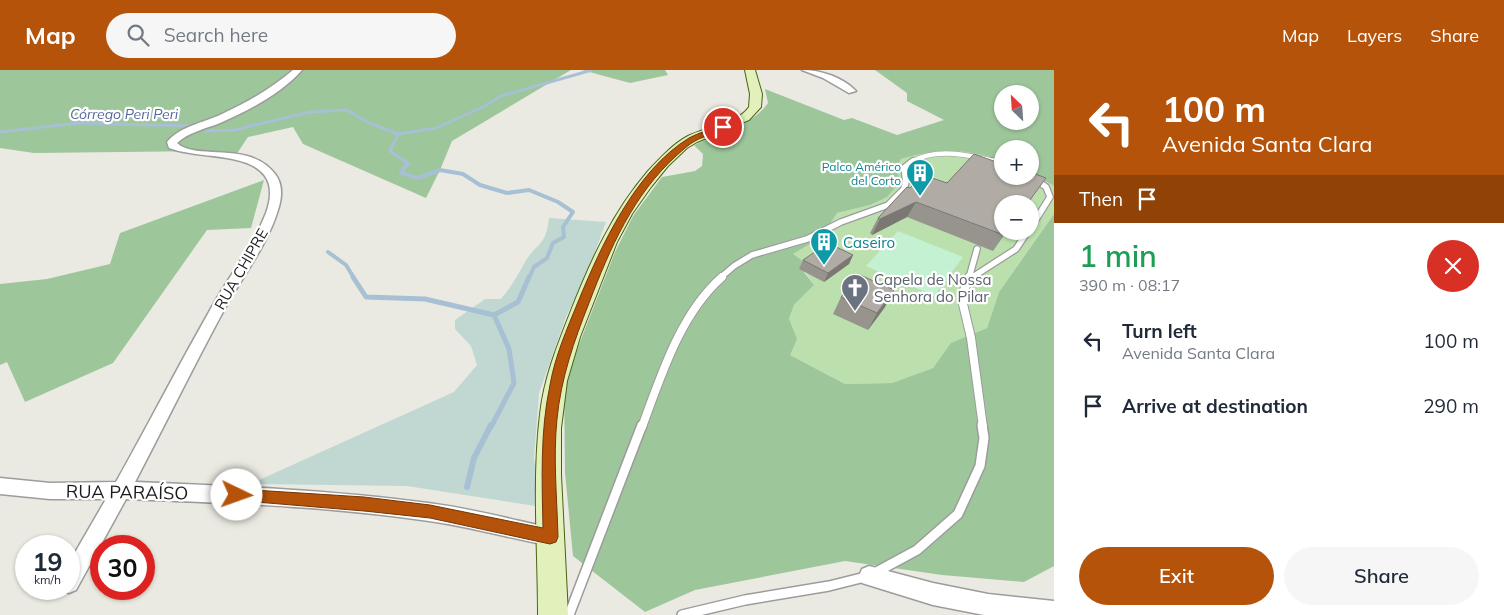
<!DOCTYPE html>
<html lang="en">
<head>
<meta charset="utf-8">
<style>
	:root { --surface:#fff; --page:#f6f6f7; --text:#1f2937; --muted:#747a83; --accent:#b45309 }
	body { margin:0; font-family:Mulish,sans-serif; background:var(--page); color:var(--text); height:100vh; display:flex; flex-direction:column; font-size:19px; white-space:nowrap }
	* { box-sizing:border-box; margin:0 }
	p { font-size:16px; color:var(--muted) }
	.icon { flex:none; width:28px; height:28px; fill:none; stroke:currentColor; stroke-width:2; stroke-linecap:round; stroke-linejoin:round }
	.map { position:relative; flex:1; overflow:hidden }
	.details { display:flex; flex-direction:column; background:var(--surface); width:450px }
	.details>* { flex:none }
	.guide { background:#b45309; color:#fff; overflow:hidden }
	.needle { width:32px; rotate:335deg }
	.buttons { position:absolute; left:994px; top:15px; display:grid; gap:10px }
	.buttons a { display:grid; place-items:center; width:45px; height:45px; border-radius:50%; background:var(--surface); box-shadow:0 1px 4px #0004; font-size:25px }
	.speed { position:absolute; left:15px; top:465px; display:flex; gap:10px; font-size:25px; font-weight:700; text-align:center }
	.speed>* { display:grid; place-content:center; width:65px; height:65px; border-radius:50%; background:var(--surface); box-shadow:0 1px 4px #0004; line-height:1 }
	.speed small { font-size:12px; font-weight:400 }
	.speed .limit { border:8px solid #d22; background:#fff; color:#111 }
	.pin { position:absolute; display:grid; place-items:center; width:42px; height:42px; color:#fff; margin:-21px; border:2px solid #fff; border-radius:50%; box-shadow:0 1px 5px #0007 }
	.me { position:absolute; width:55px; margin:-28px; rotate:93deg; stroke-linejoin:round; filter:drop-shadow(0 0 4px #0008) }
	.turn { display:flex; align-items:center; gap:18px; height:105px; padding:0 25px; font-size:22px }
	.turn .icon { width:65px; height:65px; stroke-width:2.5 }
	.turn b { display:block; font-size:35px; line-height:42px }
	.then { display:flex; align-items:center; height:48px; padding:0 25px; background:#0003; gap:10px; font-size:19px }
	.round { display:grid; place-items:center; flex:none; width:52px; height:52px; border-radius:26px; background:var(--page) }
	.head { display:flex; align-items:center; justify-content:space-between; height:85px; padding:0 25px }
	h1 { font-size:30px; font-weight:600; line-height:38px; color:#1e9e55 }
	.primary-button { display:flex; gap:10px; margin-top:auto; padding:10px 25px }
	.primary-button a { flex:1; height:58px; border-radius:30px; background:var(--accent); color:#fff; font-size:20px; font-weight:600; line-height:58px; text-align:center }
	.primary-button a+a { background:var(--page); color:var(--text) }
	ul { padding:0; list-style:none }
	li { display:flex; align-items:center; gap:15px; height:65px; padding:0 25px }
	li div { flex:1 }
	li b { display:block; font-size:19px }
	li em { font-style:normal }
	header { display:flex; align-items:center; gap:30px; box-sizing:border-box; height:70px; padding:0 25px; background:var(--accent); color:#fff }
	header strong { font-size:24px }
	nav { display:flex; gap:28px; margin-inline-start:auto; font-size:18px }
	.search { width:350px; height:45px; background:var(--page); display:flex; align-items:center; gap:12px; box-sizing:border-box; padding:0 18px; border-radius:28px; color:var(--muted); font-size:19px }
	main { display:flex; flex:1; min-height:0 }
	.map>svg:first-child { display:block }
	.grass { fill:#bbe0ad; fill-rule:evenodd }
	.forest { fill:#9ec69b; fill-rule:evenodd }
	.wetland { fill:#c1d7d2 }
	.park { fill:#c3f1d1 }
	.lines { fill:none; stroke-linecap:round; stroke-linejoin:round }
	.stream-far3 { stroke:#a7c0d4; stroke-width:3 }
	.stream-far2 { stroke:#a7c0d4; stroke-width:4 }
	.stream-far1 { stroke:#a7c0d4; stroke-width:5 }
	.stream { stroke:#a7c0d4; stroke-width:6 }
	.lane-far3-casing { stroke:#9c9c9c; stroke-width:5.5 }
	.lane-far2-casing { stroke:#9c9c9c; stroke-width:8 }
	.lane-far1-casing { stroke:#9c9c9c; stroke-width:10 }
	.lane-casing { stroke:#9c9c9c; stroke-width:12 }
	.street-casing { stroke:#9c9c9c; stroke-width:3 }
	.secondary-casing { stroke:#476311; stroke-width:2 }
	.lane-far3 { stroke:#fff; stroke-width:4.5 }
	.lane-far2 { stroke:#fff; stroke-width:5.5 }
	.lane-far1 { stroke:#fff; stroke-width:8 }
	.lane { stroke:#fff; stroke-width:9 }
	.street { fill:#fff; fill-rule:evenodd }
	.secondary { fill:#e2f0bb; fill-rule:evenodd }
	.wall { fill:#97948e }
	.shaded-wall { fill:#7b7874 }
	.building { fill:#b0aca5; stroke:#7b7874 }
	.route { fill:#b45309; stroke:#753606 }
	.labels { text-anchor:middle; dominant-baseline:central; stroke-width:4.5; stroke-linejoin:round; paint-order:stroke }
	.far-culture-label { font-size:12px; fill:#0d838f; stroke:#fff; text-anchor:end }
	.far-water-label { font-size:14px; font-style:italic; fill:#54689e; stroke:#fff }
	.culture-label { font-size:15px; fill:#0d838f; stroke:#fff; text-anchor:start }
	.street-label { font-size:15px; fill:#1b1b1b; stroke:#fff }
	.worship-label { font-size:15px; fill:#5b616d; stroke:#fff; text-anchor:start }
	.near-street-label { font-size:18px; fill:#1b1b1b; stroke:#fff }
</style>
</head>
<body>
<header>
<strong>Map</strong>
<div class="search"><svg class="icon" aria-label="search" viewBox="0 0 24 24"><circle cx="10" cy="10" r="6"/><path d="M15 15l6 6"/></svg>Search here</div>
<nav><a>Map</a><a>Layers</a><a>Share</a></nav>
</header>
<main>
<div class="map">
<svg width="1054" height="545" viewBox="0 0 1054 545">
	<rect width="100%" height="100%" fill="#ebeae2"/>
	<path class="grass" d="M956 80 981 83 1002 91V106H1030V102L1054 116V144L999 222 987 258 952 273 933 298 892 313 845 314 790 285 789 249 794 235 814 215 793 184 822 167 837 143 870 135 896 100 901 89 918 83ZM1002 134H1030V161H1002Z"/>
	<path class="forest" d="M0 0H571L452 71 440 100 426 128 303 74 293 57 248 67 236 85 211 81 34 83 0 78Z
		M582 0H665L668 5 630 13Z
		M875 0H1054V116L1030 102V79H1002V91C967 78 937 78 901 89L896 100 901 111 887 127 870 135 837 143 822 167 793 184 804 192V202L814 215 794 235 789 249 797 269 790 285 845 314 892 313 933 298 951 273 987 258 999 222 1054 144V496L1024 512 942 505 845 491 695 520 645 542 573 486 565 403 564 313 615 182 633 146 662 107 695 101 702 96 703 84 694 75C720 63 751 57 768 33L765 19 844 50 852 48 897 65 944 50 907 31V23ZM1002 24H1030V51H1002Z
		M264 110 251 158 207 160 113 293 25 332 7 292 0 295V214L47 209 110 194 120 163Z"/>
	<path class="wetland" d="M549 148 606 152 588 201 566 247 539 323 534 389 542 437 407 416 250 414 454 322 477 295 471 276 455 259V250L485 229H501C511 217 518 205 525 192 537 172 546 177 549 148Z"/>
	<path class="park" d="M898 161 963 187 934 226 866 196Z"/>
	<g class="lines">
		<path class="stream-far3" d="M206 61 234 60 310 42 347 40 367 52 398 64 390 81 406 92
			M0 62 79 53 189 56
			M398 64 436 58 483 37 501 26 592 0"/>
		<path class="stream-far2" d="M404 91 408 93 401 103 418 108 440 100 463 104 480 115 507 123 529 120 558 132 573 142 563 157 564 167 553 173 547 188 534 197 529 208
			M328 182 346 195 354 208"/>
		<path class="stream-far1" d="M353 207 366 227 425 229 494 245 509 279 514 313 491 357
			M494 245 518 232 529 207"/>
		<path class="stream" d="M467 417 474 388 491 355"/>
		<defs>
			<path id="lane-far3" d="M911 92C936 77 971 85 997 92"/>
			<path id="lane-far2" d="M992 91 1002 93
				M1030 106 1046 117 1050 127 1030 159
				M720 208 734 196 752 185 807 169 841 152 888 135 904 119 906 112 904 98 913 91
				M969 208 977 179
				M971 208 1016 179 1028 161"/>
			<path id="lane-far1" d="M973 207 968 210 963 223V234L971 268 983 357
				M968 210 969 207
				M642 357C661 306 680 244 722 207"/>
			<path id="lane" d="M569 545 642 355
				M682 545 745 530 829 516 869 506 917 480 958 444 980 396 984 368 982 355"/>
			<path id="street" d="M293 0H302C282 23 248 41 220 53 205 59 189 62 177 73 196 91 249 70 275 104 283 114 282 128 278 140 267 176 242 207 224 240 193 297 165 355 135 412 232 416 331 420 428 433 469 438 510 449 551 458L558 460 561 467 558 474 551 476C510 468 470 457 429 451 329 436 227 433 126 429L76 520 69 523 62 520 61 519H69V493L106 429H50L0 424V408L50 413 116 412C148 355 177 298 209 242 227 208 252 179 266 143 270 132 273 117 265 106 248 82 197 89 169 78L167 72C181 55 208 52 226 42 250 31 273 17 293 0Z
				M802 0C821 0 842 7 856 21L849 23 823 8Z
				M869 496 933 513 988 524 1054 531V545H984L933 535 862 513 859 506 862 499Z"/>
			<path id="secondary" d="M745 0H755L762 24 761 37 749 50 697 72 687 78 668 96 651 117 632 144 617 172 580 267 567 311 561 358V405L568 545H538C538 479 532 410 540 344 544 308 557 276 570 243 590 192 612 143 648 101 660 88 673 74 688 66 707 56 736 55 749 37L750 24Z"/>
		</defs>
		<use href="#lane-far3" class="lane-far3-casing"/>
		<use href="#lane-far2" class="lane-far2-casing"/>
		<use href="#lane-far1" class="lane-far1-casing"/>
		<use href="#lane" class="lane-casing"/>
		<use href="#street" class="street-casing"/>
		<use href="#secondary" class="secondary-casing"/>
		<use href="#lane-far3" class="lane-far3"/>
		<use href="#lane-far2" class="lane-far2"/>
		<use href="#lane-far1" class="lane-far1"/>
		<use href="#lane" class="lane"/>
		<use href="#street" class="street"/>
		<use href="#secondary" class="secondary"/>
	</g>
	<path class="wall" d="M907 117 1007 161 993 181 907 147 872 165 870 163 878 148Z
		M853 185 849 194 824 212 799 199 803 190Z
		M841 227 885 237 868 260 833 244Z"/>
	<path class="shaded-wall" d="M916 132 907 147 872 165 880 149Z
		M853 185 849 194 824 212 828 203Z
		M894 220 885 237 868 260 877 243Z"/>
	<path class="building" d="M974 84 1002 94V106H1030V102L1046 108 1027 134H1002V161H1007L1004 165 916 132 880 149 878 148 907 117 910 118 923 105 947 113Z
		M828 173 853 185 828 203 803 190Z
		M860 205 894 220 877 243 841 227Z"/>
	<path class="route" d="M720 55 726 57C718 64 705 65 695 71 689 74 683 80 677 85 633 125 610 178 589 233 574 271 561 308 557 349 553 388 557 428 558 467L556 472 550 474 430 448 364 441 232 430 230 425 232 420 237 419 364 427 430 435 543 458C542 410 540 362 550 315 555 286 567 259 578 232 601 176 635 101 689 68 698 63 710 60 720 55Z"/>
	<defs>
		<symbol id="building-pin" viewBox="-11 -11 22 30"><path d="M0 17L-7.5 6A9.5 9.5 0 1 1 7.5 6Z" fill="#0f9aa8" stroke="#fff"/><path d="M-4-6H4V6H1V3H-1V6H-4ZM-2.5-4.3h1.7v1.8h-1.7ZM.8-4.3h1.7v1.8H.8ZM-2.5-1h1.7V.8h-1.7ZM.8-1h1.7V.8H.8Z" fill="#fff"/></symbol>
		<symbol id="church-pin" viewBox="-11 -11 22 30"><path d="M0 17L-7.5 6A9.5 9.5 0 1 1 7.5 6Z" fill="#6b7280" stroke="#fff"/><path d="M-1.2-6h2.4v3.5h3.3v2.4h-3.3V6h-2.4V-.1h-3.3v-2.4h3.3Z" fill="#fff"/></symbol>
	</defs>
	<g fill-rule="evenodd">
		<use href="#building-pin" x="904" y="87" width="32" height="43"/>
		<use href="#building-pin" x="808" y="156" width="32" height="43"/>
		<use href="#church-pin" x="839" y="202" width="32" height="43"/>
	</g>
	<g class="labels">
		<g class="far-culture-label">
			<text x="901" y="96">Palco Américo<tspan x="901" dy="14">del Corto</tspan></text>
		</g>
		<g class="far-water-label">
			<text x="124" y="44">Córrego Peri Peri</text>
		</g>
		<g class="culture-label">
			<text x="843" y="172">Caseiro</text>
		</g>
		<g class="street-label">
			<text transform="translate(241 199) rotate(-60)">RUA CHIPRE</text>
		</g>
		<g class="worship-label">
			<text x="874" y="209">Capela de Nossa<tspan x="874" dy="17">Senhora do Pilar</tspan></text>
		</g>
		<g class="near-street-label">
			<text transform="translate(127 422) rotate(1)">RUA PARAÍSO</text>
		</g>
	</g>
</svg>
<div class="buttons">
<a><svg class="needle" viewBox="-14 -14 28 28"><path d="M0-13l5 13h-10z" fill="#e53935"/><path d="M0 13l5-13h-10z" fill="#747a83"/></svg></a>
<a>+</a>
<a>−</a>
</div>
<div class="speed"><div>19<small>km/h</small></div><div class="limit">30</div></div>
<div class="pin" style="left:723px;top:57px;background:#d93025"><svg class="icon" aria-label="arrive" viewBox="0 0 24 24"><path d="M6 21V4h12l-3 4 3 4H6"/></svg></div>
<svg class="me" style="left:237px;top:425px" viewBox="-20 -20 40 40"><circle r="19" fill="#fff"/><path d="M0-13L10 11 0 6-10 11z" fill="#b45309"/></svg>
</div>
<section class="details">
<div class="guide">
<div class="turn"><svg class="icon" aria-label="left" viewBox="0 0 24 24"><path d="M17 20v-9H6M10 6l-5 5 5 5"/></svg><div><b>100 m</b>Avenida Santa Clara</div></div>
<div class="then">Then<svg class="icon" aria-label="arrive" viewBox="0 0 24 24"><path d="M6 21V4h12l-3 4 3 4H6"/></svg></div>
</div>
<div class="head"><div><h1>1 min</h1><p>390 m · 08:17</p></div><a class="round" style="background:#d93025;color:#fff"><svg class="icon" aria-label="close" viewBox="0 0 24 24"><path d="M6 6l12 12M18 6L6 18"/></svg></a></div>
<ul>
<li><svg class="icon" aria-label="left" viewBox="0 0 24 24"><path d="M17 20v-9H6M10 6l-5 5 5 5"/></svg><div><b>Turn left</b><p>Avenida Santa Clara</p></div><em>100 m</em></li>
<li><svg class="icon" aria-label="arrive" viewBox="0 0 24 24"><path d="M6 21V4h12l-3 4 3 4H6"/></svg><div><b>Arrive at destination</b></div><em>290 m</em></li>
</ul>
<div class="primary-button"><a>Exit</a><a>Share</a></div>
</section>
</main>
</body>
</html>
